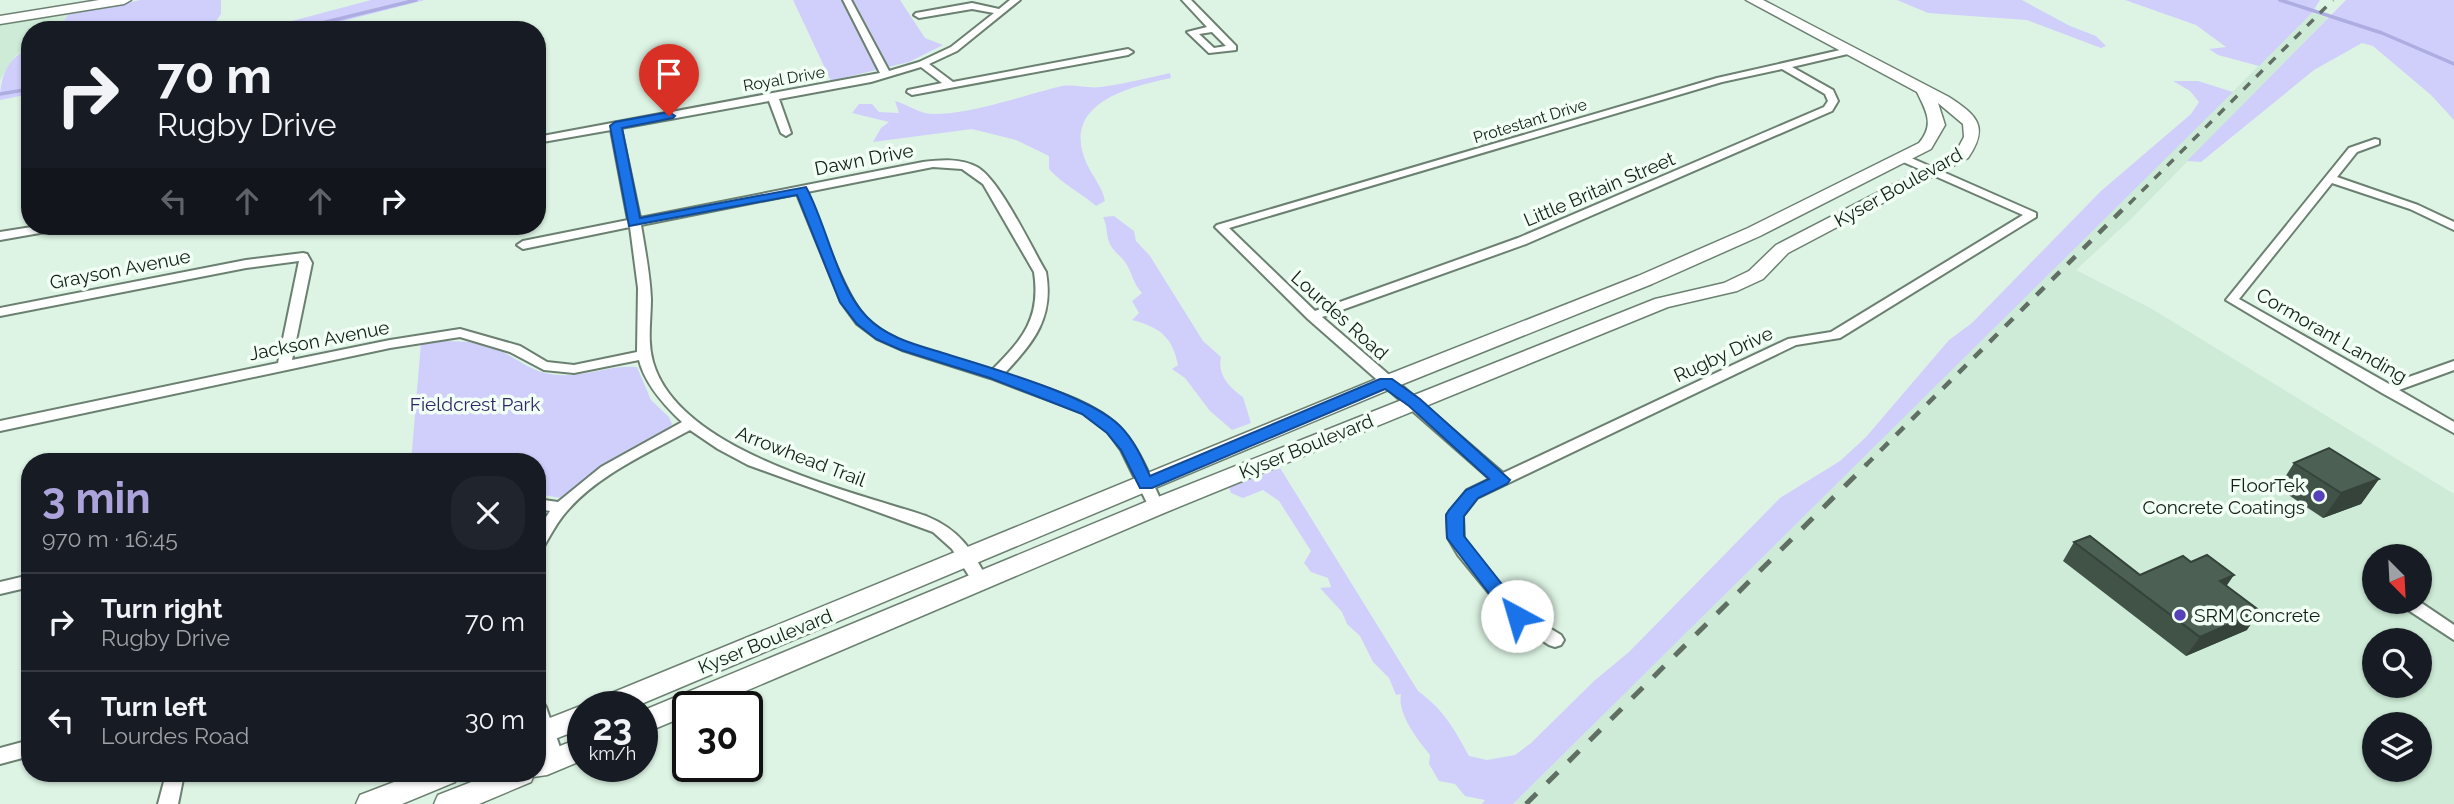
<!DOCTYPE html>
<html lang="en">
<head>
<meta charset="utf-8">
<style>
	:root { --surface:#171b24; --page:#20242c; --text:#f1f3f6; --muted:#9ea1a6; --line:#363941; --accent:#aca3db }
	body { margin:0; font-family:Raleway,sans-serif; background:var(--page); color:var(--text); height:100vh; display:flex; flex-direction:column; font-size:26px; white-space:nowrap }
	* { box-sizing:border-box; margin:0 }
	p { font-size:23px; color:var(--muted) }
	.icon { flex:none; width:38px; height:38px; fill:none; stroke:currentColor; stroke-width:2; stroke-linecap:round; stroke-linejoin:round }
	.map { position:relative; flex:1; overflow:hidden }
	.drawer { position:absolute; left:21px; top:453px; width:525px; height:329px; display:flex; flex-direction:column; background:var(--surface); border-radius:28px; box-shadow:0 2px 5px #0004 }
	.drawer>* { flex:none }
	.guide { position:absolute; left:21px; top:21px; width:525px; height:214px; border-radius:28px; box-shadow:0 2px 5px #0004; background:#171b24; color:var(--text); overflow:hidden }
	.needle { width:46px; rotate:156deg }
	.buttons { position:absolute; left:2362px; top:544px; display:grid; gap:14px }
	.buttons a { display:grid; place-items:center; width:70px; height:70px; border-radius:50%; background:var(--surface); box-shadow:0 2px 5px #0004; font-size:35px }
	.speed { position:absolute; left:567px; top:691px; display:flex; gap:14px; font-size:35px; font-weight:700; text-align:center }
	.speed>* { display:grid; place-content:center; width:91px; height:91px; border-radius:50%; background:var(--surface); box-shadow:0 2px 5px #0004; line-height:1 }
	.speed small { font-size:18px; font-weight:400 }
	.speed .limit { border:4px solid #111; border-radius:10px; background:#fff; color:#111 }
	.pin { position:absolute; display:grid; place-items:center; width:60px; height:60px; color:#fff; margin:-72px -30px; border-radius:50% 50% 50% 0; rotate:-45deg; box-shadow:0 0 7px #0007 }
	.pin .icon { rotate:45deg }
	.me { position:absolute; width:77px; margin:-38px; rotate:321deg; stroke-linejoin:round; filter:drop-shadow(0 0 5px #0008) }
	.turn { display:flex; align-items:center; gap:24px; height:147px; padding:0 21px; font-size:32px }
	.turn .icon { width:91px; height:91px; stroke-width:2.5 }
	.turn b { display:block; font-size:49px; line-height:60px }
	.lanes { display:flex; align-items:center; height:66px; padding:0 21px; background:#0003; justify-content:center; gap:35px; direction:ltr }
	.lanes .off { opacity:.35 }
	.round { display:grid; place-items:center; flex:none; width:74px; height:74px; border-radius:28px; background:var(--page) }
	.summary { display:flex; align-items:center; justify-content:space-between; height:119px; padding:0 21px }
	h1 { font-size:42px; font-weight:700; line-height:52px; color:var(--accent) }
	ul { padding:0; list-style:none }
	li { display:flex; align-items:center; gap:21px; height:98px; padding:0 21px; border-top:2px solid var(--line) }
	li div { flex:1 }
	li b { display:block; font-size:26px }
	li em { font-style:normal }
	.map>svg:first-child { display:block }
	.built { fill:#cdebd6; fill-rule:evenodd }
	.green { fill:#d0cffc }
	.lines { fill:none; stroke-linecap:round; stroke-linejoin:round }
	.stream { stroke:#aeade2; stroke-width:3.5 }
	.street-casing { stroke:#6b8071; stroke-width:4 }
	.secondary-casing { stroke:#6b8071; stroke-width:3 }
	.street { fill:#fff; fill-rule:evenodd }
	.secondary { fill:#fff; fill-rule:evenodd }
	.rail-far2 { stroke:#606e64; stroke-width:3.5; stroke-dasharray:9 9; stroke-linecap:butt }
	.rail-far1 { stroke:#606e64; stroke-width:4.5; stroke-dasharray:11 11; stroke-linecap:butt }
	.rail { stroke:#606e64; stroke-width:5; stroke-dasharray:15 15; stroke-linecap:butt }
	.wall { fill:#415347 }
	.shaded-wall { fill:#35433a }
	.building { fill:#4c6053; stroke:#35433a; stroke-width:2 }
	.route { fill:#1a73e8; stroke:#114b97; stroke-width:2 }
	.poi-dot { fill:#5741b9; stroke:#f1fff5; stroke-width:2.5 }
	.labels { text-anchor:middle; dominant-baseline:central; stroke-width:7; stroke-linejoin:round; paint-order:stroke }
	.far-street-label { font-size:16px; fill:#151d17; stroke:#f1fff5 }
	.street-label { font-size:19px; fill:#151d17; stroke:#f1fff5 }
	.park-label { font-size:19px; fill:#312766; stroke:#f1fff5 }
	.poi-label { font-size:19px; fill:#151d17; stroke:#f1fff5; text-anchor:end }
</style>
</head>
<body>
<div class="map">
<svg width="2454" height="804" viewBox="0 0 2454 804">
	<rect width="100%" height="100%" fill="#ddf4e4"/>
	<path class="built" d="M69 13 58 30H30V48L17 54 0 80V22Z
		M2312 13 2328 18 2131 219 2076 270 2152 309 2454 494V804H1513ZM2375 556H2420V602H2375ZM2375 640H2420V686H2375ZM2375 724H2420V770H2375Z"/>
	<path class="green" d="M141 0H221V14L210 30H58L69 13Z
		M371 0H425L308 30H258Z
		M793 0H900L925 38 943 45 909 62 831 81Z
		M1897 0H2022L2070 26 2096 36 2106 46 2101 48 2027 20 1928 13Z
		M2125 0H2320L2312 13 2259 66 2218 55 2209 49 2226 47 2196 25Z
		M2346 0H2454V120L2431 95 2373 46 2362 43 2314 70 2201 162 2187 161Z
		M30 48V94L0 100C0 77 8 57 30 48Z
		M1170 73 1171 78C1129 87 1061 103 1086 162 1092 176 1102 186 1105 201L1096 206C1081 193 1062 184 1049 169V156L1016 140 972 129 873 142 881 128 889 122 852 113 859 104H872L879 112 899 113 895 101C905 104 917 111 925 113 956 119 1025 95 1058 87 1072 83 1087 89 1101 87 1124 84 1147 78 1170 73Z
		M2173 81H2198L2233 92 1513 804H1482L1485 800 1465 796 1455 784 1439 781 1429 764 1430 755C1418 740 1397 714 1401 694L1396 695 1389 678 1373 662 1360 636 1347 624 1342 612 1320 588 1331 587 1328 578 1311 572 1304 563 1311 551 1279 501 1263 490 1243 498 1231 493 1229 487C1248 482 1260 471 1277 463L1418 691C1443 709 1455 730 1469 756L1487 760 1515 755 1531 743 1594 681 1629 652 1780 498 1840 461 1866 437 1949 340 1972 323 2101 191 2191 114 2199 102 2190 91Z
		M1114 216 1134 231 1136 241 1150 256 1203 341 1221 357C1217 374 1229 388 1243 397L1251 423 1232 430 1210 411 1185 378 1172 369 1178 365C1172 336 1159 327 1132 320L1139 313 1132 301 1142 293C1133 284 1132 272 1125 262 1119 254 1111 250 1108 239 1106 231 1107 225 1103 217Z
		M446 341C463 342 480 341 495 348 512 355 527 369 545 373 580 381 606 364 637 367L651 400 669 417 672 424 667 432 612 461 561 498 537 494V462H411L421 343Z"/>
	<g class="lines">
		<path class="stream" d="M2280 0 2382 33 2454 64
			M293 30 416 0
			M0 94 30 89"/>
		<defs>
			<path id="street" d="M843 0H851L889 71 919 62 951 47 994 13 972 9 919 18 914 15 916 13 972 3 999 9 1010 0H1020L957 51 929 64 953 82 1128 49 1133 52 1128 55 912 95 907 92 908 90 942 83 921 67 871 82 779 99 791 133 786 136 781 133 769 101 621 128 640 218 923 162C941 160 960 158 977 167 1000 180 1031 247 1046 272 1054 318 1034 342 1004 374 1040 387 1091 399 1118 426 1140 447 1151 480 1164 507L1161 511H1151L1121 450 1108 432 1083 413 990 378 902 350 877 339 857 324 841 302 797 194 641 225C645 249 650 274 651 299 651 320 647 341 653 362 679 452 848 490 926 516 960 530 971 549 988 580L986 584H974L952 549 933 532 748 465 718 449 690 430C648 453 599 474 567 511 557 522 550 536 543 548L537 550V531L550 511 537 509V499L558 502 601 467 682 422C664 405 645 384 639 360L574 373 544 370 510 352 460 337 390 348 0 431V421L278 363 299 261 246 268 0 316V308L246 260 303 253 307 254 312 263 292 360 390 340 460 329 520 346 547 362 574 365 637 352 638 288 630 227 523 249 517 245 523 241 628 220 611 130 537 143V137L880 73ZM933 167 962 169 983 184 1034 272C1041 318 1023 339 992 370 952 357 900 349 867 319 845 298 820 223 807 192Z
				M1182 0H1191L1236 46V50L1209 53 1187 32 1207 27ZM1212 32 1226 46 1214 48 1199 34Z
				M1849 48 1854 51 1852 53 1792 67 1833 90 1838 101 1832 111 1526 244 1322 317 1503 473 1788 339 1831 332 2023 215 1901 161V157H1909L2036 213V217L1840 338 1796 345 1477 498 1463 516 1464 538 1470 547 1523 612 1561 635 1564 640 1561 645 1555 647 1549 645 1511 620 1458 555 1448 538 1447 515 1450 511 1467 490 1490 479 1308 319 1215 227 1217 225 1717 78ZM1782 69 1825 94 1828 101 1824 107 1518 238 1315 311 1229 228 1722 82Z
				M2375 139 2379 140V144L2357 152 2337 177 2418 205 2454 222V230L2410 209 2332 183 2239 299 2389 384 2454 361V370L2399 390 2454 422V433L2382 393 2226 300 2349 148Z
				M38 226H63L57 230 0 240V232Z
				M30 575V587L0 594V582Z
				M2400 602H2420L2454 625V640L2402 606Z
				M537 700 543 702 546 707 564 759 562 764 555 767 548 764 537 734Z
				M30 740V756L0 764V748Z
				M166 774H184L178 804H158Z"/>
			<path id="secondary" d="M99 0H131L124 4 0 24V16Z
				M1746 0H1763L1949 97C1978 116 1989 127 1968 158L1788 253 1763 279 1737 291 1668 307 1164 513 708 707H688V715L642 734V711L1148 501 1655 299 1724 283 1749 271 1776 245 1956 152 1964 137 1963 124 1938 103 1945 125 1931 149 1760 236 1652 284 1393 388 634 707H593L597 699 1379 378 1638 276 1748 228 1919 143C1935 124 1926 111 1917 92Z
				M583 705 589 707H583V728L537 746V723Z
				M583 737V760L547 775 533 777 531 782 479 804H434L438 795 492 774H537V755Z
				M415 774H459L455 782 402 804H356L360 795Z"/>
		</defs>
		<use href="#street" class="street-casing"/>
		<use href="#secondary" class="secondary-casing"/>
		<use href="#street" class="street"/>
		<use href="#secondary" class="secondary"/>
		<path class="rail-far2" d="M2129 204 2333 0"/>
		<path class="rail-far1" d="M1865 466 2130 202"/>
		<path class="rail" d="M1526 804 1867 464"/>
	</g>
	<path class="wall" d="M2294 463 2379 479 2361 504 2323 518 2278 488Z
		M2074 542 2140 575 2226 586 2247 630 2186 656 2063 561Z"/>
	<path class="shaded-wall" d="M2379 479 2361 504 2323 518 2341 493Z
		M2234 575 2221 594 2220 581Z
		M2260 611 2247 630 2186 656 2200 637Z"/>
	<path class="building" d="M2329 448 2379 479 2341 493 2294 463Z
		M2090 536 2140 575 2183 556 2191 562 2207 555 2234 575 2220 581 2260 611 2200 637 2074 542Z"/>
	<path class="route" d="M669 112 675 116 673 118 622 128 640 218 806 187C827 225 837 287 867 317 887 338 917 345 943 353 987 367 1089 395 1120 426 1134 440 1142 458 1150 476L1380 379H1392L1420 399 1510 480 1507 484 1478 498 1464 516V536L1523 611 1526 616 1523 621H1510L1447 538 1446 515 1449 510 1466 490 1489 479 1409 406 1385 389 1152 488H1140L1121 450 1107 433 1082 414 990 378 901 350 876 339 857 324 840 302 797 195 629 226 610 126 615 122Z"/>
	<g class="poi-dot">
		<circle cx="2319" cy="496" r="7"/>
		<circle cx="2180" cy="615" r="7"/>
	</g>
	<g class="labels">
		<g class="far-street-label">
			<text transform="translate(784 79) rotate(-10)">Royal Drive</text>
			<text transform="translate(1530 121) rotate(-17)">Protestant Drive</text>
		</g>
		<g class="street-label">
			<text transform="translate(864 159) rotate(-11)">Dawn Drive</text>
			<text transform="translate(1898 187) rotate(-29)">Kyser Boulevard</text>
			<text transform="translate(1599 189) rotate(-23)">Little Britain Street</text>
			<text transform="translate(120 269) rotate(-11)">Grayson Avenue</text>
			<text transform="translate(1340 315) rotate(42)">Lourdes Road</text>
			<text transform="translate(2332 335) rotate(30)">Cormorant Landing</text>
			<text transform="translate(319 340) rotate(-11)">Jackson Avenue</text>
			<text transform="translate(1723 354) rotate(-25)">Rugby Drive</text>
			<text transform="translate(1306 446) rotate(-22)">Kyser Boulevard</text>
			<text transform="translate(801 456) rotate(21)">Arrowhead Trail</text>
			<text transform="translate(765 641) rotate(-22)">Kyser Boulevard</text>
		</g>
		<g class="park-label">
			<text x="475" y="404">Fieldcrest Park</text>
		</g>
		<g class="poi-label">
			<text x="2305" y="485">FloorTek<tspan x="2305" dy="22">Concrete Coatings</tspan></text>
			<text x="2194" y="615" text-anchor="start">SRM Concrete</text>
		</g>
	</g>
</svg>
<div class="buttons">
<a><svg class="needle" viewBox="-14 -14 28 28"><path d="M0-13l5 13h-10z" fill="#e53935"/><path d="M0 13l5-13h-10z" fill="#9ea1a6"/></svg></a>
<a><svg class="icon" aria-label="search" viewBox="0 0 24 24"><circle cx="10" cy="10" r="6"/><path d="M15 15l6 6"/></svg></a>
<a><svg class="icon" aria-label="layers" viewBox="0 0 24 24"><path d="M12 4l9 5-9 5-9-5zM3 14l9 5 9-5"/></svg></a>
</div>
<div class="speed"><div>23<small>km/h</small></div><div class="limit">30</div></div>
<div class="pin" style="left:669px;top:116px;background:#d93025"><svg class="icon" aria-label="arrive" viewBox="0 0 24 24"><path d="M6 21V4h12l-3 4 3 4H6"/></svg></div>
<svg class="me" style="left:1517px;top:616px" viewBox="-20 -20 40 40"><circle r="19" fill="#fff"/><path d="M0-13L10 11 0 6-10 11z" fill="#1a73e8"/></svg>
<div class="guide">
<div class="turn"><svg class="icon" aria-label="right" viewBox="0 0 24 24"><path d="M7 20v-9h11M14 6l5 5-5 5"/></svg><div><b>70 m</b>Rugby Drive</div></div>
<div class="lanes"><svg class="icon off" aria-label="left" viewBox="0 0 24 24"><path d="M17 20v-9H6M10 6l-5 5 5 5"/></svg><svg class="icon off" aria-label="ahead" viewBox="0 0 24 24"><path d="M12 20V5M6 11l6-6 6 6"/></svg><svg class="icon off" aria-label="ahead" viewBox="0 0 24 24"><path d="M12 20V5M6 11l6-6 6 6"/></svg><svg class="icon" aria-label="right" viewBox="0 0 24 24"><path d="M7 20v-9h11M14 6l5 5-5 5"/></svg></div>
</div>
<section class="drawer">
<div class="summary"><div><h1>3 min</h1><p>970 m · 16:45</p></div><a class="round"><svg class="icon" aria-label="close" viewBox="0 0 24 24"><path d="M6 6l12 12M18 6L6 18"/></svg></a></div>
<ul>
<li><svg class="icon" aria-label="right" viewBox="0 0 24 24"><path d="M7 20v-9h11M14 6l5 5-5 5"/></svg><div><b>Turn right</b><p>Rugby Drive</p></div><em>70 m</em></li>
<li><svg class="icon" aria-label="left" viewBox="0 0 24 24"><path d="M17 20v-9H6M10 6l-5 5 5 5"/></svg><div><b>Turn left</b><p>Lourdes Road</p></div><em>30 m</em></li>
</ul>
</section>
</div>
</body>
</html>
